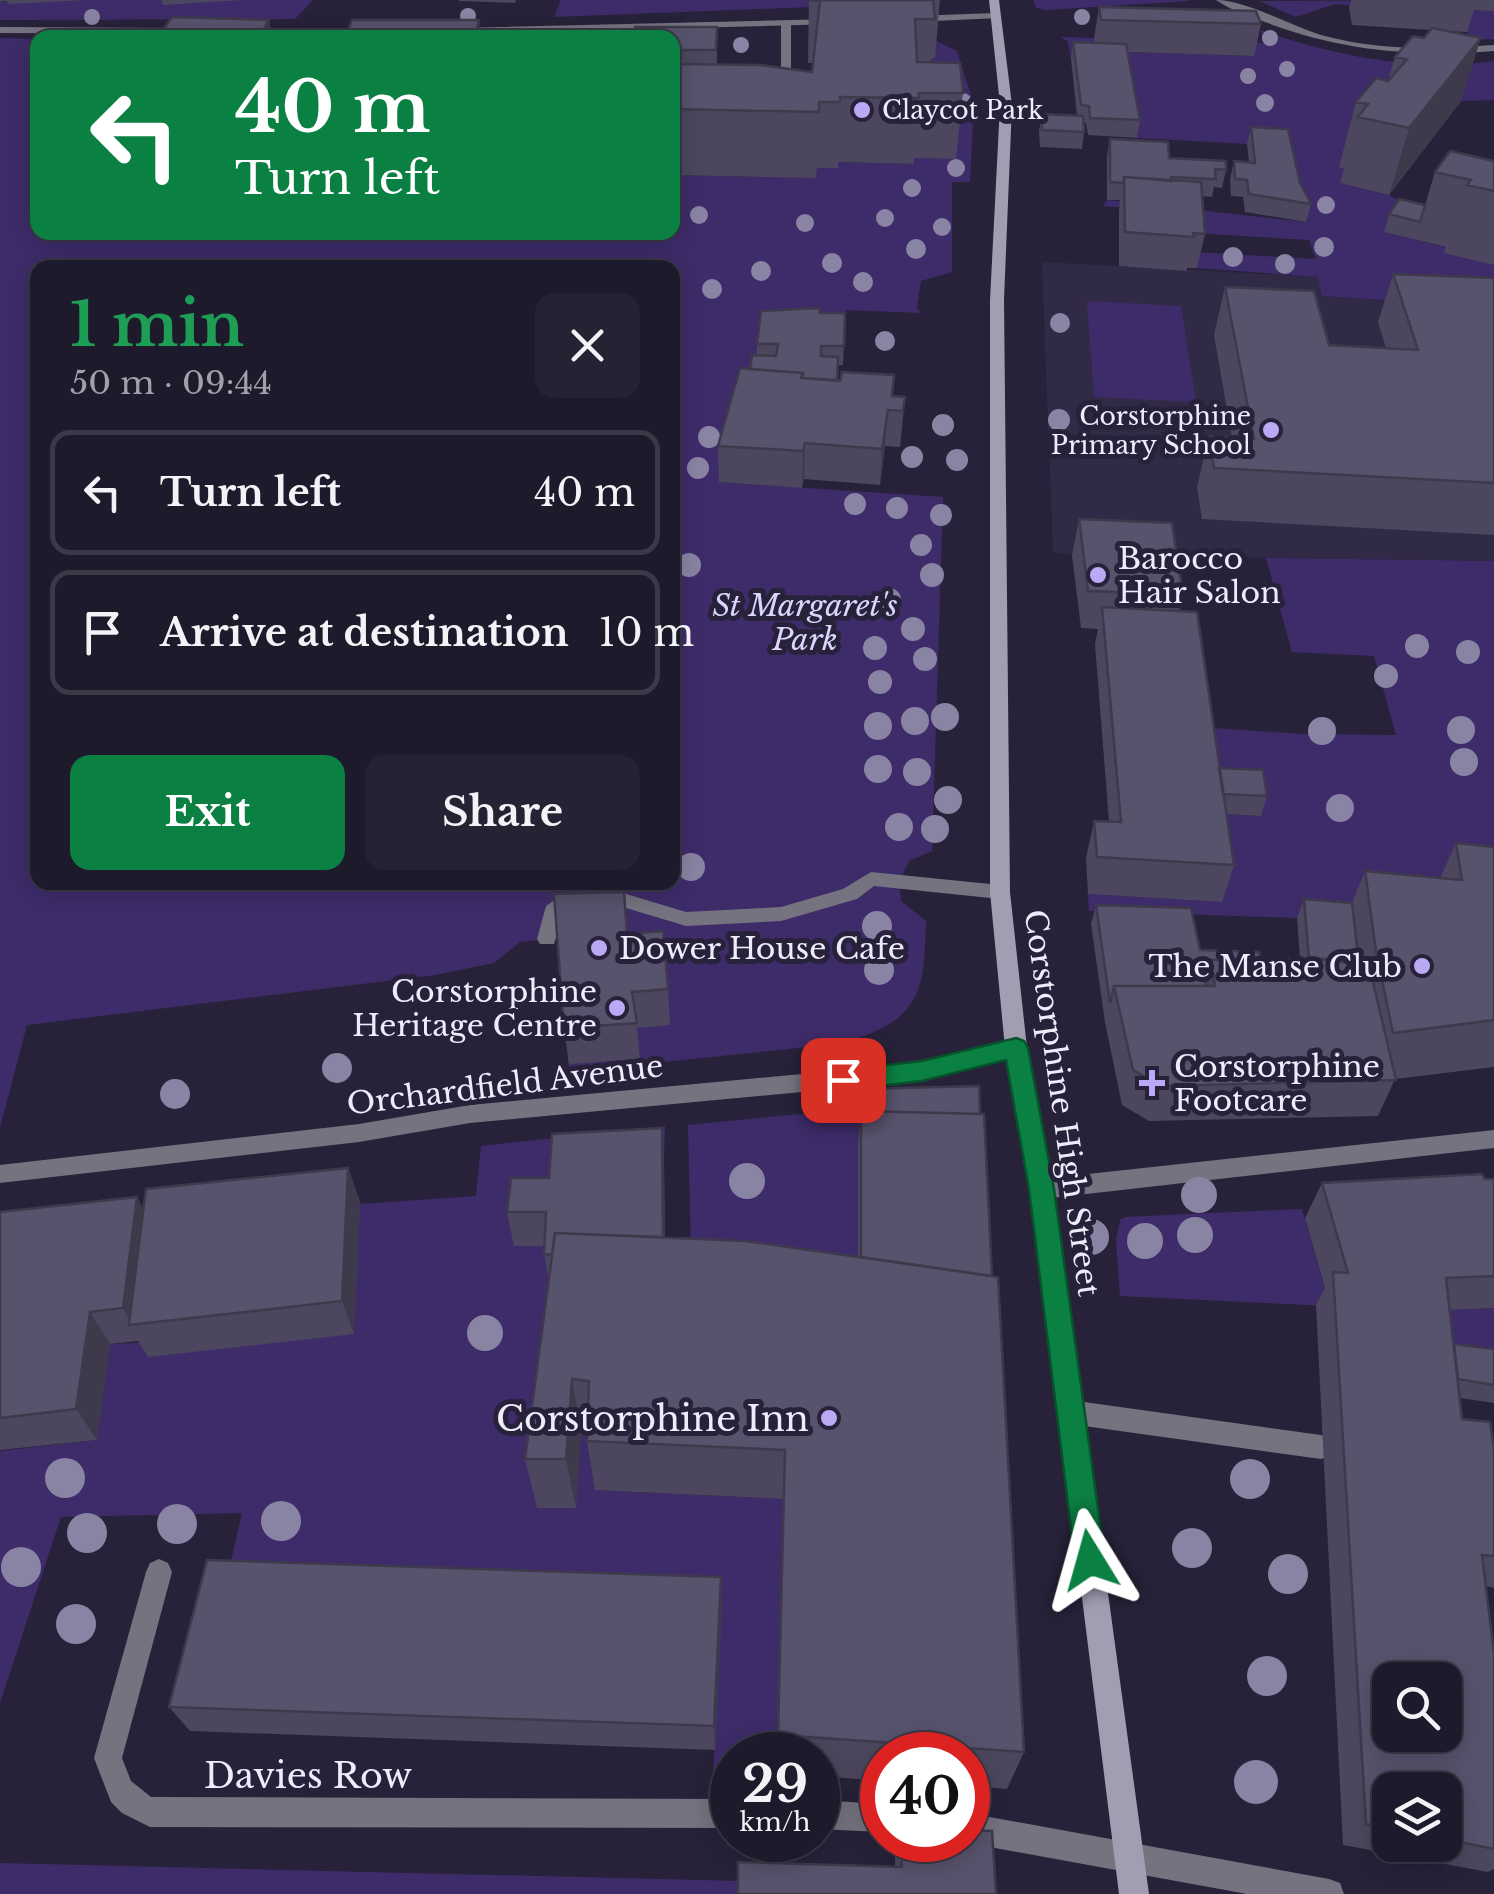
<!DOCTYPE html>
<html lang="en">
<head>
<meta charset="utf-8">
<style>
	:root { --surface:#1d1a2b; --page:#252333; --text:#f1f3f6; --muted:#a0a1a9; --line:#3b3847; --accent:#0b8043 }
	body { margin:0; font-family:"Libre Baskerville",serif; background:var(--page); color:var(--text); height:100vh; display:flex; flex-direction:column; font-size:38px; white-space:nowrap }
	* { box-sizing:border-box; margin:0 }
	p { font-size:32px; color:var(--muted) }
	.icon { flex:none; width:55px; height:55px; fill:none; stroke:currentColor; stroke-width:2; stroke-linecap:round; stroke-linejoin:round }
	.map { position:relative; flex:1; overflow:hidden }
	.sheet { position:absolute; left:30px; top:260px; width:650px; height:630px; display:flex; flex-direction:column; background:var(--surface); border-radius:20px; box-shadow:0 5px 25px #0003,0 0 0 2px var(--line) }
	.sheet>* { flex:none }
	.banner { position:absolute; left:30px; top:30px; width:650px; height:210px; border-radius:20px; box-shadow:0 5px 25px #0003,0 0 0 2px var(--line); background:#0b8043; color:#fff; overflow:hidden }
	.buttons { position:absolute; left:1372px; top:1662px; display:grid; gap:20px }
	.buttons a { display:grid; place-items:center; width:90px; height:90px; border-radius:20px; background:var(--surface); box-shadow:0 5px 25px #0003,0 0 0 2px var(--line); font-size:50px }
	.speed { position:absolute; left:710px; top:1732px; display:flex; gap:20px; font-size:50px; font-weight:700; text-align:center }
	.speed>* { display:grid; place-content:center; width:130px; height:130px; border-radius:50%; background:var(--surface); box-shadow:0 5px 25px #0003,0 0 0 2px var(--line); line-height:1 }
	.speed small { font-size:25px; font-weight:400 }
	.speed .limit { border:15px solid #d22; background:#fff; color:#111 }
	.pin { position:absolute; display:grid; place-items:center; width:85px; height:85px; color:#fff; margin:-42px; border-radius:20px; box-shadow:0 5px 15px #0006 }
	.me { position:absolute; width:110px; margin:-55px; rotate:352deg; stroke-linejoin:round; filter:drop-shadow(0 0 8px #0008) }
	.turn { display:flex; align-items:center; gap:35px; height:210px; padding:0 40px; font-size:45px }
	.turn .icon { width:130px; height:130px; stroke-width:2.5 }
	.turn b { display:block; font-size:70px; line-height:85px }
	.round { display:grid; place-items:center; flex:none; width:105px; height:105px; border-radius:20px; background:var(--page) }
	.head { display:flex; align-items:center; justify-content:space-between; height:170px; padding:0 40px }
	h1 { font-size:60px; font-weight:700; line-height:75px; color:#1e9e55 }
	.button { display:flex; gap:20px; margin-top:auto; padding:20px 40px }
	.button a { flex:1; height:115px; border-radius:20px; background:var(--accent); color:#fff; font-size:40px; font-weight:700; line-height:115px; text-align:center }
	.button a+a { background:var(--page); color:var(--text) }
	ul { padding:0; list-style:none }
	li { display:flex; align-items:center; gap:30px; height:125px; margin:0 20px 15px; padding:0 20px; border:5px solid var(--line); border-radius:20px }
	li div { flex:1 }
	li b { display:block; font-size:38px }
	li em { font-style:normal }
	.map>svg:first-child { display:block }
	.built { fill:#312a47 }
	.green { fill:#3e2c6a; fill-rule:evenodd }
	.lines { fill:none; stroke-linecap:round; stroke-linejoin:round }
	.lane { fill:#75737f; fill-rule:evenodd }
	.street { fill:#75737f; fill-rule:evenodd }
	.secondary { fill:#a19eb1; fill-rule:evenodd }
	.tree { fill:#8a84a4 }
	.wall { fill:#4c475e; fill-rule:evenodd }
	.shaded-wall { fill:#3e3a4c }
	.building { fill:#58536d; stroke:#3e3a4c; stroke-width:2.5; fill-rule:evenodd }
	.route { fill:#0b8043; stroke:#07532c; stroke-width:2.5 }
	.poi-dot { fill:#baaaf6; stroke:#272239; stroke-width:4 }
	.labels { text-anchor:middle; dominant-baseline:central; stroke-width:10; stroke-linejoin:round; paint-order:stroke }
	.far-poi-label { font-size:25px; fill:#eeecfb; stroke:#272239; text-anchor:start }
	.poi-label { font-size:30px; fill:#eeecfb; stroke:#272239; text-anchor:start }
	.park-label { font-size:30px; font-style:italic; fill:#dbd4fc; stroke:#272239 }
	.street-label { font-size:30px; fill:#eeecfb; stroke:#272239 }
	.near-poi-label { font-size:35px; fill:#eeecfb; stroke:#272239; text-anchor:end }
	.near-street-label { font-size:35px; fill:#eeecfb; stroke:#272239 }
</style>
</head>
<body>
<div class="map">
<svg width="1494" height="1894" viewBox="0 0 1494 1894">
	<rect width="100%" height="100%" fill="#272239"/>
	<path class="built" d="M1042 262 1319 277 1322 296 1494 307V561L1072 555 1053 552Z"/>
	<path class="green" d="M86 0H313L295 19 0 20V2Z
		M561 0H839L836 6 554 17Z
		M1033 0H1189V1L1046 10 1036 8Z
		M1467 0 1494 11V39L1470 40 1462 15 1335 4 1296 17 1259 1Z
		M1261 30C1334 56 1417 72 1494 61V100L1461 101 1414 91 1339 167 1350 170 1341 183 1389 195 1429 218 1384 232 1448 248 1494 265V307L1322 296 1318 277 1197 268 1195 252 1316 259 1309 240 1194 233 1193 213 1103 206 1107 200 1305 222 1284 146 1137 138 1123 61 1071 59 1068 42 1061 37 1094 38 1097 51 1253 56 1249 42 1263 43Z
		M928 37 957 51 974 105 970 182H952V272L921 281 917 308 921 313 846 310 844 332 757 362 719 482 943 497 932 851 909 861 899 883 901 901 926 921C924 996 920 1019 844 1043L569 1072 559 938 520 942 494 963 435 975 27 1025 0 1128V38L37 39 38 232H672L673 175 816 178 817 168H837V162L913 164 914 158 956 159 913 126ZM38 268H672V882H38Z
		M1087 301 1181 306 1196 402 1094 397Z
		M1266 558 1494 561V901L1297 918 1089 911 1088 894 1222 902 1209 813 1260 816 1206 787 1199 727 1302 734 1396 735 1374 656 1292 652Z
		M859 1108 858 1315 692 1294 688 1125Z
		M665 1126 664 1163 557 1169 537 1507H576L581 1431 598 1432 596 1490 783 1499 776 1755H732V1773H713L722 1604 225 1587 242 1513 61 1517 0 1703V1451L97 1440 110 1344 354 1334 359 1204 476 1196 481 1146Z
		M1302 1209 1330 1306 1120 1296 1116 1240 1120 1220 1125 1217Z
		M1494 1308V1367L1431 1359 1425 1311Z
		M0 1863 739 1881 738 1894H0Z"/>
	<g class="lines">
		<path class="lane" d="M786 21 791 24V92L786 95 781 92V24Z
			M871 872 1000 885 1010 892 1000 899 874 886 857 899 781 921 686 926 613 904 564 912 554 944H540L537 939 546 906 556 899 613 890 686 912 781 907 843 889Z
			M1070 1400 1321 1435 1330 1438 1334 1447 1330 1456 1321 1459 1070 1424 1061 1420 1058 1412 1061 1404Z
			M159 1559 168 1563 172 1572 122 1758 131 1781 151 1797 732 1799V1828L150 1827 122 1813 111 1802 94 1758 146 1572 150 1563Z
			M818 1800 882 1804V1832L818 1829Z
			M968 1813 1329 1879 1340 1883 1344 1894H1247L968 1843 962 1840H968Z"/>
		<path class="street" d="M1216 0C1246 0 1293 27 1325 36 1381 51 1437 49 1494 45V51C1414 57 1341 51 1265 22 1249 16 1230 10 1216 0Z
			M995 13 999 18 912 22 907 19 912 16Z
			M833 19 837 24 457 34 452 31 457 28Z
			M0 27 188 28 193 31 188 34 0 33Z
			M373 28 377 33 247 34 242 31 247 28Z
			M1016 1040 1023 1042 1027 1048 1023 1054 898 1083 470 1123 359 1142 0 1183V1165L359 1124 470 1105 898 1065Z
			M1494 1130V1148L1042 1199 1034 1196 1031 1189 1034 1182 1042 1179Z"/>
		<path class="secondary" d="M989 0H999L1012 105 1004 300 1010 892 1027 1048 1053 1189 1149 1894H1119L1031 1189 1005 1048 990 892V300L1000 105Z"/>
	</g>
	<g class="tree">
		<circle cx="468" cy="16" r="8"/>
		<circle cx="92" cy="17" r="8"/>
		<circle cx="1082" cy="17" r="8"/>
		<circle cx="1270" cy="38" r="8"/>
		<circle cx="741" cy="45" r="8"/>
		<circle cx="1287" cy="69" r="8"/>
		<circle cx="1248" cy="76" r="8"/>
		<circle cx="963" cy="102" r="9"/>
		<circle cx="1265" cy="103" r="9"/>
		<circle cx="956" cy="168" r="9"/>
		<circle cx="912" cy="188" r="9"/>
		<circle cx="1326" cy="205" r="9"/>
		<circle cx="699" cy="215" r="9"/>
		<circle cx="885" cy="218" r="9"/>
		<circle cx="805" cy="223" r="9"/>
		<circle cx="942" cy="227" r="9"/>
		<circle cx="1324" cy="247" r="10"/>
		<circle cx="916" cy="249" r="10"/>
		<circle cx="1233" cy="257" r="10"/>
		<circle cx="832" cy="263" r="10"/>
		<circle cx="1285" cy="264" r="10"/>
		<circle cx="761" cy="271" r="10"/>
		<circle cx="863" cy="282" r="10"/>
		<circle cx="712" cy="289" r="10"/>
		<circle cx="1060" cy="323" r="10"/>
		<circle cx="885" cy="341" r="10"/>
		<circle cx="1059" cy="420" r="11"/>
		<circle cx="943" cy="425" r="11"/>
		<circle cx="709" cy="437" r="11"/>
		<circle cx="912" cy="457" r="11"/>
		<circle cx="957" cy="460" r="11"/>
		<circle cx="698" cy="468" r="11"/>
		<circle cx="855" cy="504" r="11"/>
		<circle cx="897" cy="508" r="11"/>
		<circle cx="941" cy="515" r="11"/>
		<circle cx="921" cy="545" r="11"/>
		<circle cx="689" cy="565" r="12"/>
		<circle cx="932" cy="575" r="12"/>
		<circle cx="889" cy="600" r="12"/>
		<circle cx="913" cy="629" r="12"/>
		<circle cx="1417" cy="646" r="12"/>
		<circle cx="875" cy="648" r="12"/>
		<circle cx="1468" cy="652" r="12"/>
		<circle cx="925" cy="659" r="12"/>
		<circle cx="1386" cy="676" r="12"/>
		<circle cx="880" cy="682" r="12"/>
		<circle cx="945" cy="717" r="14"/>
		<circle cx="915" cy="721" r="14"/>
		<circle cx="878" cy="726" r="14"/>
		<circle cx="1461" cy="730" r="14"/>
		<circle cx="1322" cy="731" r="14"/>
		<circle cx="1464" cy="762" r="14"/>
		<circle cx="878" cy="769" r="14"/>
		<circle cx="917" cy="772" r="14"/>
		<circle cx="948" cy="800" r="14"/>
		<circle cx="1340" cy="808" r="14"/>
		<circle cx="899" cy="827" r="14"/>
		<circle cx="935" cy="829" r="14"/>
		<circle cx="691" cy="867" r="14"/>
		<circle cx="877" cy="926" r="15"/>
		<circle cx="879" cy="970" r="15"/>
		<circle cx="337" cy="1068" r="15"/>
		<circle cx="175" cy="1094" r="15"/>
		<circle cx="747" cy="1181" r="18"/>
		<circle cx="1199" cy="1195" r="18"/>
		<circle cx="1195" cy="1235" r="18"/>
		<circle cx="1091" cy="1237" r="18"/>
		<circle cx="1145" cy="1241" r="18"/>
		<circle cx="485" cy="1333" r="18"/>
		<circle cx="65" cy="1478" r="20"/>
		<circle cx="1250" cy="1479" r="20"/>
		<circle cx="281" cy="1521" r="20"/>
		<circle cx="177" cy="1524" r="20"/>
		<circle cx="87" cy="1533" r="20"/>
		<circle cx="1192" cy="1548" r="20"/>
		<circle cx="21" cy="1567" r="20"/>
		<circle cx="1288" cy="1574" r="20"/>
		<circle cx="76" cy="1624" r="20"/>
		<circle cx="1267" cy="1676" r="20"/>
		<circle cx="1256" cy="1782" r="22"/>
	</g>
	<path class="wall" d="M0 0H88L8 4 7 1 0 2Z
		M161 0H242L163 5Z
		M459 0H533H516L515 3 459 1Z
		M809 0H940L935 58H932L931 62 963 93 956 159 914 158V164L838 162V168H817L816 178 672 175V38L717 27V64L812 72 813 63H808Z
		M1351 0H1494V11L1474 10 1467 32 1449 31 1461 101 1389 195 1340 183 1344 169 1339 167 1356 102 1388 81 1395 57 1424 38 1431 30 1352 25 1349 8Z
		M1099 7 1261 24 1254 56 1127 52 1140 120 1137 138 1088 135 1086 123 1083 122 1084 132 1082 149 1040 147 1039 131 1042 114 1077 115 1071 59 1073 42 1095 43 1094 38Z
		M269 20 272 38H157Z
		M1251 127 1300 183 1311 204 1306 222 1245 212 1243 197 1231 196 1230 179 1234 161 1249 162 1247 144Z
		M1110 139 1169 158 1226 170 1222 188 1214 187 1212 197 1202 196 1205 234 1197 268H1187V271L1119 266V211L1120 200H1107V156Z
		M1494 161V265L1444 253 1446 247 1384 232 1389 214 1425 205 1435 172Z
		M1393 274 1494 278V535L1202 519 1197 487 1209 436 1232 438 1214 335 1225 287 1329 345 1386 348 1378 322Z
		M820 313H845L843 365H838L837 380 894 375 893 396 905 397 900 447 885 446 880 485 804 479 802 488 719 482 718 446 757 355V344Z
		M1079 519 1183 594 1179 611 1219 768 1267 796 1261 816 1226 814 1234 865 1222 902 1088 894 1086 858 1094 821H1109L1095 644 1098 629 1081 628 1072 555Z
		M1456 843 1494 847V1067L1395 1079 1378 1116 1149 1121 1122 1105 1105 1022 1091 924 1096 905 1200 950 1260 959 1300 958 1297 918 1304 899 1352 903 1365 871 1440 878Z
		M627 934 668 989 670 1025 637 1028 640 1059 569 1064 564 1028Z
		M861 1089 992 1276 1024 1752 1007 1789 968 1786V1755H882V1781L818 1776V1755H776L783 1499 595 1490 587 1441V1431H581L576 1508H537L525 1459 549 1280 544 1254 545 1246H514L507 1212 549 1178 662 1128 664 1163 665 1237 858 1257V1146Z
		M348 1168 360 1202 354 1334 148 1357 138 1341 110 1344 97 1440 0 1450V1212L144 1209Z
		M1494 1179V1308L1450 1310 1454 1344 1494 1349V1403L1460 1398 1462 1419 1494 1450V1588L1486 1586 1494 1654V1869L1488 1872 1343 1845 1316 1305 1325 1288 1305 1218 1322 1183ZM1390 1790H1445V1845H1390Z
		M722 1604 715 1750 190 1731 169 1707Z
		M897 1840H968L996 1894 895 1866V1849Z"/>
	<path class="shaded-wall" d="M269 20 272 38H261V34Z
		M479 20 481 38H475Z
		M1481 38 1461 101 1389 195 1409 128Z
		M888 410 885 446 880 485 882 449Z
		M805 443 804 479 802 488 803 451Z
		M662 1128 664 1163 666 1292 663 1259Z
		M348 1168 360 1202 354 1334 342 1301Z
		M137 1197 155 1231 132 1325 123 1308Z
		M90 1312 110 1344 97 1440 76 1409Z
		M572 1379 581 1431 576 1508 566 1459Z
		M721 1577 722 1604 715 1750 714 1726Z"/>
	<path class="building" d="M809 0H933L935 19H915L917 62 960 63 963 93H919V98L840 97V102H819V112L672 109V64L761 65 812 72 820 1Z
		M1099 7 1256 11 1261 24 1101 20Z
		M172 17 269 20 261 34H242L240 38H157Z
		M352 20H479L475 38H345Z
		M635 27H717L716 50H672V38H633Z
		M1432 28 1481 38 1409 128 1358 117 1368 104 1356 102 1376 78 1388 81 1407 59 1395 57 1413 36 1424 38Z
		M1073 42 1126 44 1140 120 1090 118 1089 106 1081 105Z
		M1042 114 1083 116 1084 132 1042 130Z
		M1251 127 1288 129 1300 183 1311 204 1249 194 1247 180 1235 179 1234 161 1255 163Z
		M1110 139 1168 142 1169 158 1226 161V170L1215 169 1216 179 1171 177V181L1124 177 1123 183 1110 182Z
		M1450 151 1494 161V191L1467 185 1471 180 1435 172Z
		M1124 177 1201 182 1205 234 1193 233 1194 237 1125 232Z
		M1399 199 1425 205 1420 222 1389 214Z
		M1393 274 1494 278V483L1214 468 1209 436 1254 439 1225 287 1314 291 1329 345 1418 350Z
		M819 308 820 313H845L844 346H821V356L838 357 837 380 803 378V373L750 369 752 355 776 356 778 344H757L761 311Z
		M740 368 803 373 801 378 840 381 842 372 894 375 892 396 905 397 903 411 888 410 882 449 805 443 803 451 718 446Z
		M1079 519 1172 523 1183 594 1088 591Z
		M1102 607 1197 612 1234 865 1097 857 1094 821 1121 822Z
		M1219 768 1263 770 1267 796 1223 794Z
		M1456 843 1494 847V1020L1393 1033 1376 951 1365 871 1462 880Z
		M624 892 627 934 663 931 668 989 632 992 637 1023 564 1028 554 894Z
		M1304 899 1352 903 1359 964 1309 958Z
		M1096 905 1191 908 1200 950 1259 952 1260 959 1211 960 1205 977 1206 986H1114L1110 1003Z
		M1317 958 1369 965 1396 1080 1160 1086 1133 1070 1114 986H1215L1211 960Z
		M979 1086 980 1114 861 1111 860 1128 861 1089Z
		M861 1111 984 1114 992 1276 861 1257Z
		M662 1128 663 1237 555 1233 552 1255 544 1254 546 1212H507L511 1178H549L552 1134Z
		M348 1168 342 1301 129 1325 146 1189Z
		M1482 1174 1485 1179H1494V1276L1446 1278 1462 1419 1490 1422 1494 1450V1556L1482 1555 1494 1654V1849L1445 1839V1790H1390V1829L1366 1824 1333 1272 1348 1273 1322 1183ZM1390 1680H1445V1735H1390Z
		M137 1197 123 1308 90 1312 76 1409 0 1418V1212Z
		M555 1233 746 1241 998 1277 1024 1752 778 1735 785 1450 587 1441 589 1381 572 1379 566 1459H525Z
		M1454 1344 1494 1349V1385L1458 1379Z
		M207 1560 721 1577 714 1726 169 1707Z
		M968 1830 992 1831 996 1894H738V1862L902 1867 901 1840H968Z"/>
	<path class="route" d="M1016 1038 1024 1041 1028 1048 1054 1189 1105 1560 1101 1571 1090 1576 1080 1571 1075 1560 1029 1189 1006 1060 922 1081 843 1090 834 1087 831 1080 834 1073 843 1070 922 1061Z"/>
	<g class="poi-dot">
		<circle cx="862" cy="110" r="10"/>
		<circle cx="1271" cy="430" r="10"/>
		<circle cx="1098" cy="575" r="10"/>
		<circle cx="599" cy="948" r="10"/>
		<circle cx="1422" cy="966" r="10"/>
		<circle cx="617" cy="1008" r="10"/>
		<path d="M1147 1068h10v10h10v10h-10v10h-10v-10h-10v-10h10z"/>
		<circle cx="829" cy="1418" r="10"/>
	</g>
	<g class="labels">
		<g class="far-poi-label">
			<text x="882" y="110">Claycot Park</text>
			<text x="1251" y="416" text-anchor="end">Corstorphine<tspan x="1251" dy="29">Primary School</tspan></text>
		</g>
		<g class="poi-label">
			<text x="1118" y="558">Barocco<tspan x="1118" dy="34">Hair Salon</tspan></text>
			<text x="619" y="948">Dower House Cafe</text>
			<text x="1402" y="966" text-anchor="end">The Manse Club</text>
			<text x="597" y="991" text-anchor="end">Corstorphine<tspan x="597" dy="34">Heritage Centre</tspan></text>
			<text x="1174" y="1066">Corstorphine<tspan x="1174" dy="34">Footcare</tspan></text>
		</g>
		<g class="park-label">
			<text x="805" y="605">St Margaret's<tspan x="805" dy="34">Park</tspan></text>
		</g>
		<g class="street-label">
			<text transform="translate(505 1085) rotate(-7)">Orchardfield Avenue</text>
			<text transform="translate(1062 1103) rotate(82)">Corstorphine High Street</text>
		</g>
		<g class="near-poi-label">
			<text x="809" y="1418">Corstorphine Inn</text>
		</g>
		<g class="near-street-label">
			<text x="308" y="1775">Davies Row</text>
		</g>
	</g>
</svg>
<div class="buttons">
<a><svg class="icon" aria-label="search" viewBox="0 0 24 24"><circle cx="10" cy="10" r="6"/><path d="M15 15l6 6"/></svg></a>
<a><svg class="icon" aria-label="layers" viewBox="0 0 24 24"><path d="M12 4l9 5-9 5-9-5zM3 14l9 5 9-5"/></svg></a>
</div>
<div class="speed"><div>29<small>km/h</small></div><div class="limit">40</div></div>
<div class="pin" style="left:843px;top:1080px;background:#d93025"><svg class="icon" aria-label="arrive" viewBox="0 0 24 24"><path d="M6 21V4h12l-3 4 3 4H6"/></svg></div>
<svg class="me" style="left:1090px;top:1560px" viewBox="-20 -20 40 40"><path d="M0-17L14 15 0 8-14 15z" fill="#0b8043" stroke="#fff" stroke-width="4"/></svg>
<div class="banner">
<div class="turn"><svg class="icon" aria-label="left" viewBox="0 0 24 24"><path d="M17 20v-9H6M10 6l-5 5 5 5"/></svg><div><b>40 m</b>Turn left</div></div>
</div>
<section class="sheet">
<div class="head"><div><h1>1 min</h1><p>50 m · 09:44</p></div><a class="round"><svg class="icon" aria-label="close" viewBox="0 0 24 24"><path d="M6 6l12 12M18 6L6 18"/></svg></a></div>
<ul>
<li><svg class="icon" aria-label="left" viewBox="0 0 24 24"><path d="M17 20v-9H6M10 6l-5 5 5 5"/></svg><div><b>Turn left</b></div><em>40 m</em></li>
<li><svg class="icon" aria-label="arrive" viewBox="0 0 24 24"><path d="M6 21V4h12l-3 4 3 4H6"/></svg><div><b>Arrive at destination</b></div><em>10 m</em></li>
</ul>
<div class="button"><a>Exit</a><a>Share</a></div>
</section>
</div>
</body>
</html>
